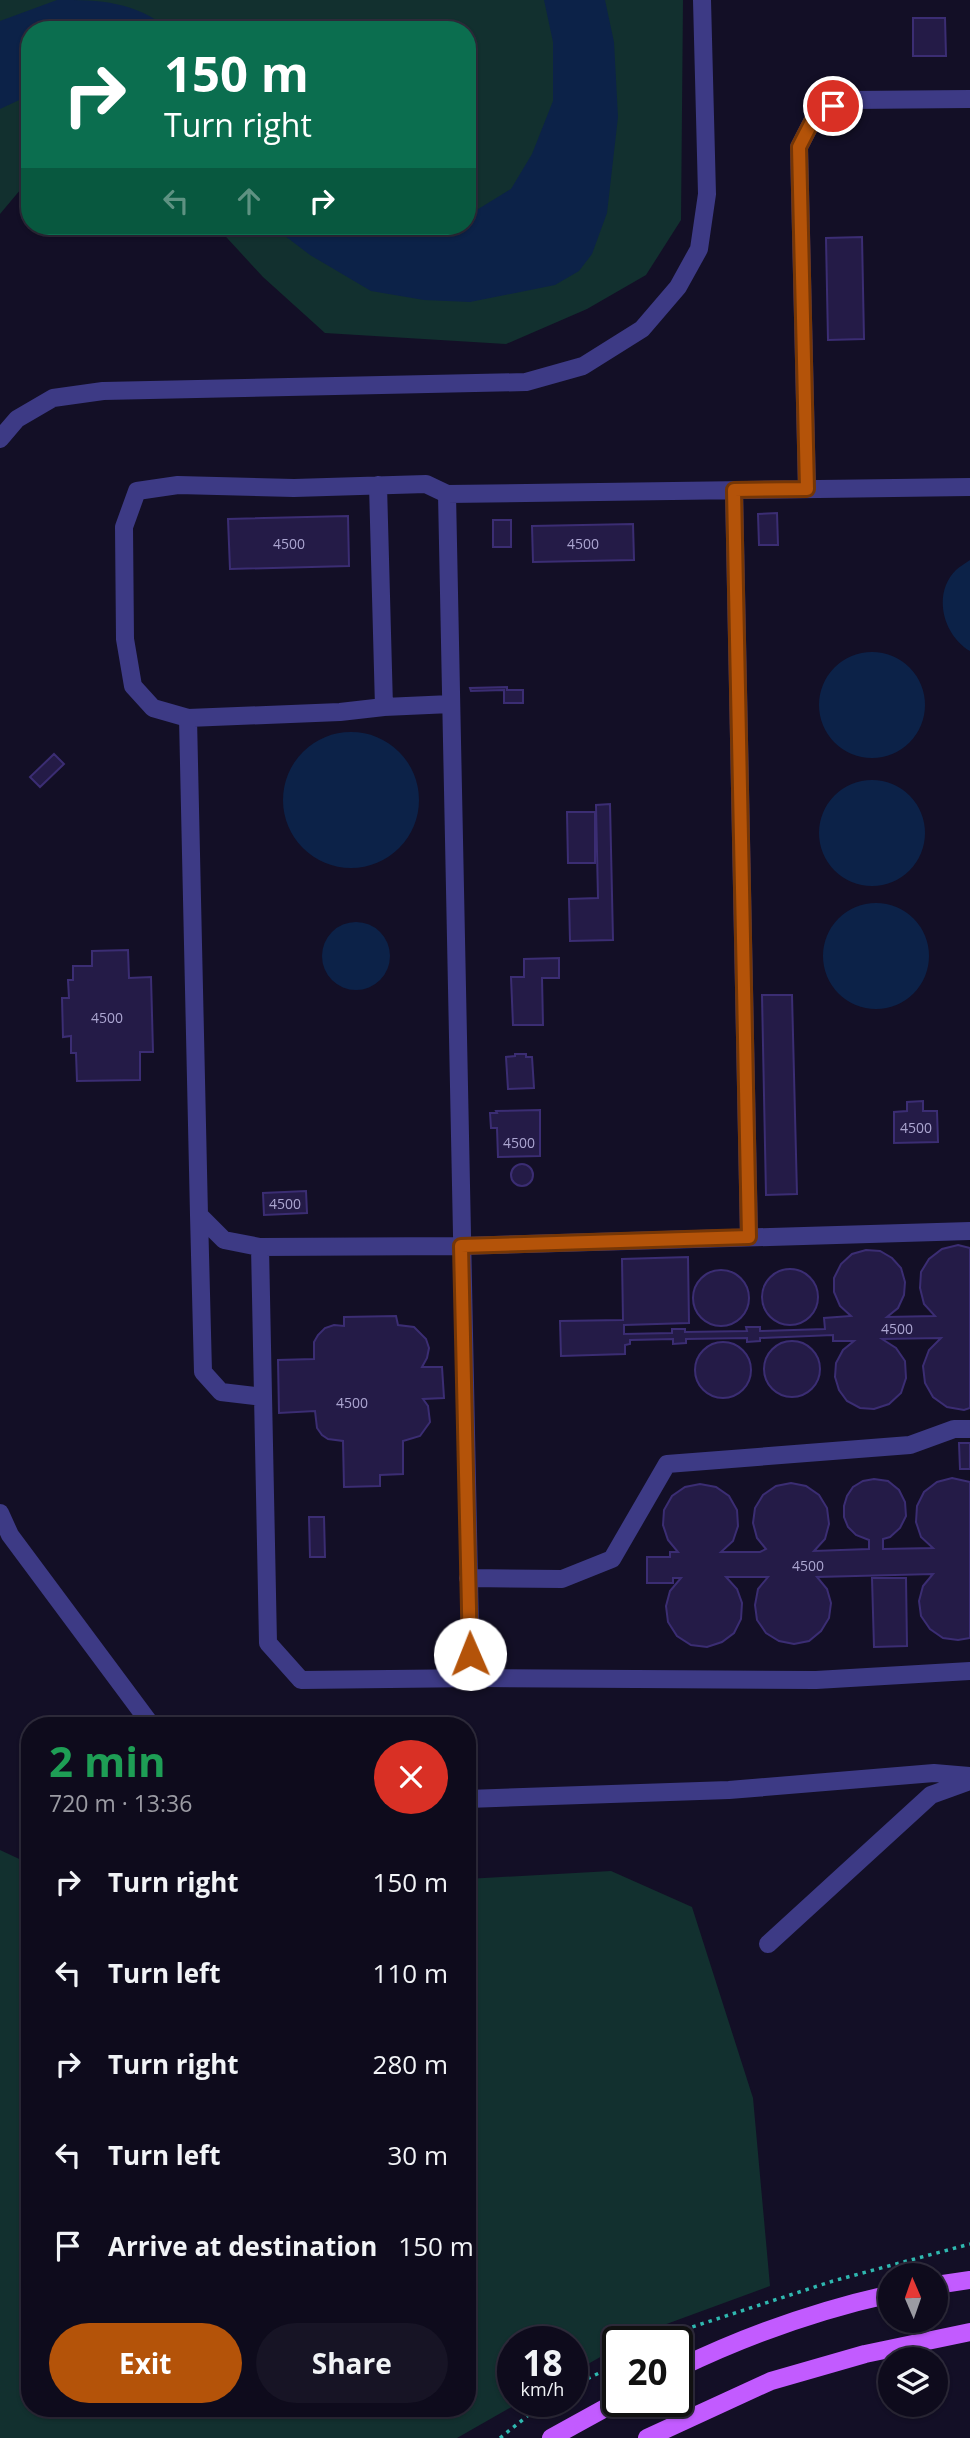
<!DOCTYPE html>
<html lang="en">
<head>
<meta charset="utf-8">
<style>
	:root { --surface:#0e0b1c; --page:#171425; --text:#f1f3f6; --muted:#9b9ba3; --line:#2e2b3b; --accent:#b45309 }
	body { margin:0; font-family:"Open Sans",sans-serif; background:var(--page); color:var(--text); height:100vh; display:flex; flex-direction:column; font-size:26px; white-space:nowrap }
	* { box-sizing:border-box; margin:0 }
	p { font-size:23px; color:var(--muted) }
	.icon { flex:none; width:38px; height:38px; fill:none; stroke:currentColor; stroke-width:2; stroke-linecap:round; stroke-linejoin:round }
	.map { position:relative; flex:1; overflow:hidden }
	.sheet { position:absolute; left:21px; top:1717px; width:455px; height:700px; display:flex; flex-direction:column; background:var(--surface); border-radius:28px; box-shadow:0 2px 5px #0004,0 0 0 2px var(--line) }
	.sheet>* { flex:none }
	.top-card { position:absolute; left:21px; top:21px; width:455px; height:214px; border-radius:28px; box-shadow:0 2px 5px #0004,0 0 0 2px var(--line); background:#0b6e4f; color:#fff; overflow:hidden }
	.needle { width:46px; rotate:358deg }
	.buttons { position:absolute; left:878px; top:2263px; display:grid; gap:14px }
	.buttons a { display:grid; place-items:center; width:70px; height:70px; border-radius:50%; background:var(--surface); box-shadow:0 2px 5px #0004,0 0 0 2px var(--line); font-size:35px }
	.speed { position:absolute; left:497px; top:2326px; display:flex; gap:14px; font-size:35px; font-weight:700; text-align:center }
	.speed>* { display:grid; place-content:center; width:91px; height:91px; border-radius:50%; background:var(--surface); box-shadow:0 2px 5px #0004,0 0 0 2px var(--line); line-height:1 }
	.speed small { font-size:18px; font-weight:400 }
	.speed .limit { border:4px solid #111; border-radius:10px; background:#fff; color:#111 }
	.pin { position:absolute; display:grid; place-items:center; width:60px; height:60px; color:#fff; margin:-30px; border:4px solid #fff; border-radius:50%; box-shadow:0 2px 7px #0007 }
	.me { position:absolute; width:77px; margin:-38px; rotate:359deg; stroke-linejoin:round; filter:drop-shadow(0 0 5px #0008) }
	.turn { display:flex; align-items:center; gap:24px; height:147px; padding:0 28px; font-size:32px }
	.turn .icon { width:91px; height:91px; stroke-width:2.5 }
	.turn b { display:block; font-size:49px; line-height:60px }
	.lanes { display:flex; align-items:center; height:66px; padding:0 28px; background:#0003; justify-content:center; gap:35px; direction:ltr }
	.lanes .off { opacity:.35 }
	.round { display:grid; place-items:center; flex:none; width:74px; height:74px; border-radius:37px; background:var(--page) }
	.overview { display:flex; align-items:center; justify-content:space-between; height:119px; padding:0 28px }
	h1 { font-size:42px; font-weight:700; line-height:52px; color:#1e9e55 }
	.primary-button { display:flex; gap:14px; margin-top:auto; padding:14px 28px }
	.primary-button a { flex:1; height:80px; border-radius:42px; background:var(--accent); color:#fff; font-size:28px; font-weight:700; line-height:80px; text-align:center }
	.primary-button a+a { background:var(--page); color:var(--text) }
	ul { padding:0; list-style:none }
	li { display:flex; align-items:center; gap:21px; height:91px; padding:0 28px }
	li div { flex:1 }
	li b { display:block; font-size:26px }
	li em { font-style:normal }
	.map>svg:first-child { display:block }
	.green { fill:#12302f }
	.water { fill:#0c2248 }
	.building { fill:#241b47; stroke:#3b2d73; stroke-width:2 }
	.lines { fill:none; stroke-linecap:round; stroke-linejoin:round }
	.path { stroke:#2fb8b0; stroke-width:3.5; stroke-dasharray:3.5 5; stroke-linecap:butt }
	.minor { stroke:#3d3a85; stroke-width:18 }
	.major { stroke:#c25bff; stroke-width:18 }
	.route-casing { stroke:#753606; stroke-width:18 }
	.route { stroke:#b45309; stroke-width:12 }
	.labels { text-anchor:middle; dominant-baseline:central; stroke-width:6; stroke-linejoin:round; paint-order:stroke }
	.number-label { font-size:14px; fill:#aca6d1 }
</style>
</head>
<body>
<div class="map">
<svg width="970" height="2438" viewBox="0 0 970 2438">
	<rect width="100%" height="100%" fill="#130f26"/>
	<path class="green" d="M0 0H683L681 220 646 275 587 309 506 344 325 333 263 277 216 226H467V30H30V182L26 183 0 214Z
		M0 1850 30 1864V2408H467V1879L611 1871 692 1907 753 2098 770 2286 642 2333 627 2341 618 2342V2347L572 2373V2342H513V2401H522L457 2438H0Z"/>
	<path class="water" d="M57 0C102 0 133 1 171 30H30V95L0 109V21Z
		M544 0H605L614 42 618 117 607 213 592 254 579 271 555 285 470 302 424 300 371 291 310 255 272 226H467V216L511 189 532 154 553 101V42Z
		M970 560V651C943 635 932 594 956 570 960 566 966 563 970 560Z
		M819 705a53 53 0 1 1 106 0a53 53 0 1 1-106 0Z
		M283 800a68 68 0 1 1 136 0a68 68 0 1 1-136 0Z
		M819 833a53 53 0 1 1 106 0a53 53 0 1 1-106 0Z
		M823 956a53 53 0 1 1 106 0a53 53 0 1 1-106 0Z
		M322 956a34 34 0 1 1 68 0a34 34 0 1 1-68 0Z"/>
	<path class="building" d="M913 18H945L946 56H913Z
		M862 237 864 339 828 340 826 238Z
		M777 513 778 545H759L758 514Z
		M348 516 349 566 230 569 228 519Z
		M493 520H511V547H493Z
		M633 524 634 560 533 562 532 526Z
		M507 687V690H523V703H504V690L471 691 470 688Z
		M54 754 64 764 40 787 30 777Z
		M610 804 613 940 570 941 569 899 598 898 596 805Z
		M567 812H595V863H568Z
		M128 950 129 978 151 977 153 1052H140V1080L77 1081 76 1053H71V1036L63 1037 62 998H69L68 980H73V966H92V951Z
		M559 958V978H542L543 1025H513L511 977H524V959Z
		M762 995H792L797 1194 766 1195Z
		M515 1054H526V1057H532L534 1088 508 1089 506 1057 515 1056Z
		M923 1101V1111H937L938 1142 894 1143V1112L907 1111V1102Z
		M540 1110V1156L498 1157 497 1128H491L490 1113H497L496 1111Z
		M511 1175a11 11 0 1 1 22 0a11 11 0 1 1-22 0Z
		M306 1191 307 1213 264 1215 263 1193Z
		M958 1245 970 1248V1408L964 1410 947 1407 933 1397 925 1383 923 1366 929 1350 941 1338 882 1339 896 1348 905 1361 906 1378 901 1393 889 1404 874 1409 860 1408 847 1401 839 1390 835 1377 836 1363 843 1350 854 1341H833V1335L760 1338V1341L747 1342V1338L686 1339V1343L673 1344V1339L630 1340V1344L625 1345V1354L561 1356 560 1321 623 1320 622 1259 688 1257 689 1323 624 1325V1334L672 1333V1329H685V1332L747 1331 746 1327H760V1331L825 1329 824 1318 851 1316 840 1306 834 1292V1278L841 1264 852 1254 866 1250 880 1251 892 1258 901 1268 905 1282 904 1295 898 1308 887 1317 935 1316 924 1304 920 1288 921 1272 929 1259 942 1249Z
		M762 1297a28 28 0 1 1 56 0a28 28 0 1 1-56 0Z
		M693 1298a28 28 0 1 1 56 0a28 28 0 1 1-56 0Z
		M396 1316 398 1325 414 1327 426 1339 429 1348 427 1358 422 1367H442L444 1398 423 1399 428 1406 430 1422 420 1436 403 1441V1474L380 1475V1486L344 1487 343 1441 328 1439 322 1435 317 1428 315 1411 279 1413 278 1360 314 1359V1342L318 1335 325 1328 334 1325 344 1326V1317Z
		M764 1369a28 28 0 1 1 56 0a28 28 0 1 1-56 0Z
		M695 1370a28 28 0 1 1 56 0a28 28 0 1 1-56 0Z
		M959 1443H970V1469H960Z
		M952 1478 970 1482V1638L958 1640 943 1638 930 1629 921 1616 919 1601 923 1586 933 1574 817 1577 827 1589 831 1603 829 1618 821 1631 809 1641 794 1644 779 1641 766 1633 757 1620 755 1605 758 1589 768 1577H726L737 1589 742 1603 741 1619 734 1633 722 1642 707 1647 691 1645 677 1636 668 1622 666 1606 670 1591 681 1578H673V1583H647V1557H670V1552H678L668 1540 663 1525 664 1510 672 1496 685 1487 700 1484 716 1487 729 1496 737 1510 738 1526 733 1541 721 1552H760L766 1549 757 1538 753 1523 755 1508 763 1495 776 1486 791 1483 806 1486 819 1495 827 1508 829 1524 825 1539 814 1551 869 1549V1540L856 1535 848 1527 844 1517V1506L847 1496 853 1487 863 1481 874 1479 888 1481 899 1490 905 1502 906 1516 900 1528 890 1537 883 1539V1549L933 1548 921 1537 916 1522 917 1506 924 1492 937 1482Z
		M309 1517H324L325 1557H310Z
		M872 1578H906L907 1646 874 1647Z"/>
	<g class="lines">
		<path class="path" d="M662 2342 686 2329 833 2281 970 2244
			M572 2386 618 2364
			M500 2438 546 2401"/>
		<path class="minor" d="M0 439 17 419 53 398 103 391 526 382 583 366 642 329 678 287 699 249 707 194 702 0
			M807 489 799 147 817 112 849 100 970 99
			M734 490 749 1237
			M384 707 451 704
			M188 718 340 712 384 707 378 485
			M199 1215 203 1372 221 1392 263 1397
			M970 1231 461 1246 260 1247 268 1643 301 1680 478 1678 816 1680 970 1671
			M260 1247 224 1240 199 1215 188 718 153 708 133 686 125 639 124 527 137 491 178 485 294 488 426 484 447 494
			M0 1513 10 1535 152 1726
			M468 1578 562 1579 612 1559 667 1464 910 1445 954 1429H970
			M471 1679 447 494 970 487
			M467 1799 729 1790 934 1773 970 1776
			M768 1944 931 1795 970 1781"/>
		<path class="major" d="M936 2285 970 2280
			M677 2369C743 2337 819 2310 891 2294
			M551 2438 618 2401
			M647 2438 771 2381 865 2354 970 2332"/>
	</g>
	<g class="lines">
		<defs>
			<path id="route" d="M470 1654 461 1246 749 1237 734 490 807 489 799 147 817 112 833 106"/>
		</defs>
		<use href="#route" class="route-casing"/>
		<use href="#route" class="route"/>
	</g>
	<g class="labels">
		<g class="number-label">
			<text x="289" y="543">4500</text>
			<text x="583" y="543">4500</text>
			<text x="107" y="1017">4500</text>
			<text x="916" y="1127">4500</text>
			<text x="519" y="1142">4500</text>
			<text x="285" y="1203">4500</text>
			<text x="897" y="1328">4500</text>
			<text x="352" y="1402">4500</text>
			<text x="808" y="1565">4500</text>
		</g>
	</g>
</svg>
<div class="buttons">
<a><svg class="needle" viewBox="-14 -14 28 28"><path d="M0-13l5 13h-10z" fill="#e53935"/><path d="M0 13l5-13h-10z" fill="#9b9ba3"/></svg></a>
<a><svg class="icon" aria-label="layers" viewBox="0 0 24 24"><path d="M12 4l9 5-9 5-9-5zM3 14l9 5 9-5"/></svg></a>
</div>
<div class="speed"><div>18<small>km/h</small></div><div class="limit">20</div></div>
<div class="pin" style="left:833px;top:106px;background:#d93025"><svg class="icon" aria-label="arrive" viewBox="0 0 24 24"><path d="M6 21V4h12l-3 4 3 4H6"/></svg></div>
<svg class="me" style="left:470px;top:1654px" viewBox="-20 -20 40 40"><circle r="19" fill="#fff"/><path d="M0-13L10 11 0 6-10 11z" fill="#b45309"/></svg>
<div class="top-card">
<div class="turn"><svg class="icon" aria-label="right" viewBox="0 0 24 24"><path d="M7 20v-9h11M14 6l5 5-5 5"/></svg><div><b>150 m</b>Turn right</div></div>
<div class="lanes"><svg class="icon off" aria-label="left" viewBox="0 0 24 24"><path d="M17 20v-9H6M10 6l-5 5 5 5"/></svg><svg class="icon off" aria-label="ahead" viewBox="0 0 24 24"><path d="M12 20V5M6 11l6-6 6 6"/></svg><svg class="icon" aria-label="right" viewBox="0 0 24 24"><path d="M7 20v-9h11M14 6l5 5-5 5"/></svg></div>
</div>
<section class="sheet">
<div class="overview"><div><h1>2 min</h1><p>720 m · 13:36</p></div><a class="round" style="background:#d93025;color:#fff"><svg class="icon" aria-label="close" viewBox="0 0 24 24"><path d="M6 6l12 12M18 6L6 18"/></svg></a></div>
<ul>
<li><svg class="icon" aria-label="right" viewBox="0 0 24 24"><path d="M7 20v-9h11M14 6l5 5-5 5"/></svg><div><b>Turn right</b></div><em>150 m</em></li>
<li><svg class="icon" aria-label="left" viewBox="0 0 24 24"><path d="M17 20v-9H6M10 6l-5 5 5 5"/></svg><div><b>Turn left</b></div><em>110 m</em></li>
<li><svg class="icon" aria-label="right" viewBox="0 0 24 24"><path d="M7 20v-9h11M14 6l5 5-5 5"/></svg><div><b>Turn right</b></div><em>280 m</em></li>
<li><svg class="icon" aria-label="left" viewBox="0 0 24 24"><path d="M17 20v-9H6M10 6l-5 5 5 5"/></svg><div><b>Turn left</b></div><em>30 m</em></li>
<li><svg class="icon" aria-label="arrive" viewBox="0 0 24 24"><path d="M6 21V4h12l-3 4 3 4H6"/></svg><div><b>Arrive at destination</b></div><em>150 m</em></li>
</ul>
<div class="primary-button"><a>Exit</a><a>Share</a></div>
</section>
</div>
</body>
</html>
